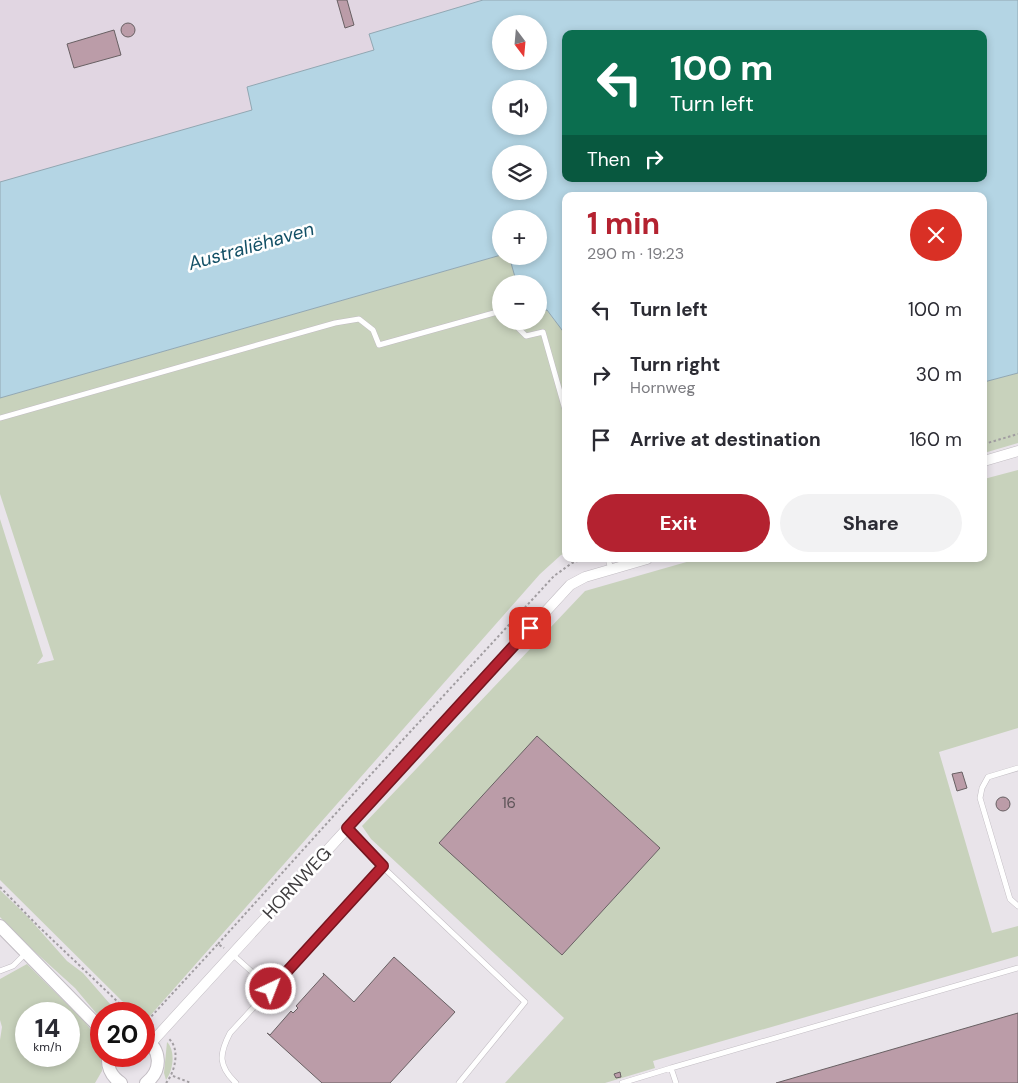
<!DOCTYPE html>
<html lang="en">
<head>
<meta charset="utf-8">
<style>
	:root { --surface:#fff; --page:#f2f2f3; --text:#2b2b33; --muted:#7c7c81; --accent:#b42230 }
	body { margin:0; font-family:"DM Sans",sans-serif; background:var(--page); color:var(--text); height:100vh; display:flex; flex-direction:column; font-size:19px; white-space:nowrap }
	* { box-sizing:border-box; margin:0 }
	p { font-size:16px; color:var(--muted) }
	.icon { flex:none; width:28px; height:28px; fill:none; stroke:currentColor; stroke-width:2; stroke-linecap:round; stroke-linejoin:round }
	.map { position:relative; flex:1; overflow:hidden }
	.sheet { position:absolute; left:562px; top:192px; width:425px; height:370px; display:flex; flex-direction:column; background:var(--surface); border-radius:10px; box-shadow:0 2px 8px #0003 }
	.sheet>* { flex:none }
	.guide { position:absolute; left:562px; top:30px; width:425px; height:152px; border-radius:10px; box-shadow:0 2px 8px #0003; background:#0b6e4f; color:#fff; overflow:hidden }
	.needle { width:32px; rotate:164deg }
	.tools { position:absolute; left:492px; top:15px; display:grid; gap:10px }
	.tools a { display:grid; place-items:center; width:55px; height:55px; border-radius:50%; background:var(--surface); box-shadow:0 2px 8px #0003; font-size:25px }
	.speed { position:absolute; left:15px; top:1002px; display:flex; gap:10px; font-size:25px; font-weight:700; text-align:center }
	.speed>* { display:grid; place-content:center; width:65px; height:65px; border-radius:50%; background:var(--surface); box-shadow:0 2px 8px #0003; line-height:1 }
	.speed small { font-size:12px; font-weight:400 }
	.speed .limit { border:8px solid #d22; background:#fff; color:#111 }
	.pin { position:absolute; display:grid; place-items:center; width:42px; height:42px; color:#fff; margin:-21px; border-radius:10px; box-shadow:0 2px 8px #0006 }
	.me { position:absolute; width:55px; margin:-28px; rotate:43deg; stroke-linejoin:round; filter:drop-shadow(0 0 4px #0008) }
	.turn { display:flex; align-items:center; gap:18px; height:105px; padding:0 25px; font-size:22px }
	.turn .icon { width:65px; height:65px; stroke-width:2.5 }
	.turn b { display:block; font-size:35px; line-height:42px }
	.then { display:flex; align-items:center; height:48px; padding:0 25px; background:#0003; gap:10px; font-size:19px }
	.round { display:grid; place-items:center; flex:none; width:52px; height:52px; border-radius:26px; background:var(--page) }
	.overview { display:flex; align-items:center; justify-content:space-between; height:85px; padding:0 25px }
	h1 { font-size:30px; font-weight:700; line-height:38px; color:var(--accent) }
	.button { display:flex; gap:10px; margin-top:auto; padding:10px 25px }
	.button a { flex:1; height:58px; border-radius:30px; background:var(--accent); color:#fff; font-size:20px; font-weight:700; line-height:58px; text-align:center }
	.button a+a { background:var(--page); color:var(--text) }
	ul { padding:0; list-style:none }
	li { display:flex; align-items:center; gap:15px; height:65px; padding:0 25px }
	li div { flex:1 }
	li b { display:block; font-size:19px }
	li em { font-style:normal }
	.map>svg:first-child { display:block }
	.built { fill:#e1d6e2 }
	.green { fill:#c8d2bc; fill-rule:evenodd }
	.water { fill:#b4d5e4; stroke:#91a7b2; fill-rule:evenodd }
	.building { fill:#bb9ca8; stroke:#686063 }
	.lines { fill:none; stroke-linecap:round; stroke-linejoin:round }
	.service-casing { stroke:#c2bdc3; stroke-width:6 }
	.minor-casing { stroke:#c2bdc3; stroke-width:11 }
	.tertiary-casing { stroke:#c2bdc3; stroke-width:14 }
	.path { stroke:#a19da1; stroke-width:2; stroke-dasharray:2.5 2.5; stroke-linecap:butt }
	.service { stroke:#fff; stroke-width:5 }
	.minor { stroke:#fff; stroke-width:10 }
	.tertiary { stroke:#fff; stroke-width:12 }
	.route-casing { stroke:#75161f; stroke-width:12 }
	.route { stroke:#b42230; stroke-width:9 }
	.labels { text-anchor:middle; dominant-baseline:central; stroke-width:5; stroke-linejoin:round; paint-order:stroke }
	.number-label { font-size:15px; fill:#5d5458 }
	.street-label { font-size:18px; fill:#3e3c3e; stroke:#fff }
	.water-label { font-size:19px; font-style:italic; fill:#135066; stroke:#fff }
</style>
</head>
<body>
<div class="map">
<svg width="1018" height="1083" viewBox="0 0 1018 1083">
	<rect width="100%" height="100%" fill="#e9e4ea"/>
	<path class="built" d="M0 0H712L566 34 539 24H501L0 201Z"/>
	<path class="green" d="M501 255V256H509L517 284H501V321H539V312L546 309 565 334 566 340V553L561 555 540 574 149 1017 122 1001 0 880V519L43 656 37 664 54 660 0 494V398Z
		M1018 373V443L984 453V382Z
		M1018 470V728L939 752 992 933 1018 926V956L653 1061 655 1068 605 1083H505L564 1018 371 839 362 826 585 591 697 559H984V479Z
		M0 890 28 917 67 961 83 973 110 1004 130 1014H101V1019L75 988 23 941 0 917Z
		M27 964 85 1022 101 1044 102 1071 95 1083H0V1040L2 1027 0 1020V979ZM26 1014H69V1056H26Z
		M167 1042C176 1051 173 1071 166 1080L164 1073Z"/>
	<path class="water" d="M483 0H1018V373L984 382V196H566V340L565 334 547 310 539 312V284H517L509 256H539V219H501V255L0 398V182L252 110 247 87 374 50 369 34ZM501 24H539V61H501ZM566 34H984V179H566ZM501 89H539V126H501ZM501 154H539V191H501Z"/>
	<path class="building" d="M337 0H347L354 25 345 28Z
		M121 30a7 7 0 1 1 14 0a7 7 0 1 1-14 0Z
		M114 30 121 55 74 68 67 44Z
		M537 736 660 848 562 955 439 843Z
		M962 772 967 788 957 791 952 774Z
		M996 804a7 7 0 1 1 14 0a7 7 0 1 1-14 0Z
		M394 957 455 1012 390 1083H322L267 1033 270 1035 291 1011 293 1013 298 1008 296 1006 324 975 323 973 354 1002Z
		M1018 1013V1083H776Z
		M620 1072 621 1077 616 1078 614 1074Z"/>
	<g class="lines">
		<defs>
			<path id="service" d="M516 321 518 328 526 336 543 332 566 413
				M0 418 335 323 359 319 373 330 379 345 501 311
				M608 559 611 569
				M1018 768 988 777 982 788 980 798 1010 899 1018 906
				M348 829 386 870 525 1002 459 1083
				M232 954 271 989
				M0 971 13 966 26 953
				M236 1083C218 1066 219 1054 230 1033L383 867
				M622 1083 671 1068
				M676 1083 671 1068 1018 968"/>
			<path id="minor" d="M984 461 1018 451
				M151 1043 570 585 585 577 647 559"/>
			<path id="tertiary" d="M0 926 101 1029
				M144 1038C161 1049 163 1070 146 1083
				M108 1056C107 1068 111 1076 121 1083"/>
		</defs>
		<use href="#service" class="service-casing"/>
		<use href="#minor" class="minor-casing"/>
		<use href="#tertiary" class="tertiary-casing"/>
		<path class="path" d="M984 444 1018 434
			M0 887 39 927 119 1003 138 1014
			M218 944 375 770 554 576 572 563 583 559
			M144 1017 153 1025
			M148 1020 218 944 224 948
			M173 1076 191 1083
			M166 1083C175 1072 181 1048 168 1038"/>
		<use href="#service" class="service"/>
		<use href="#minor" class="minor"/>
		<use href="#tertiary" class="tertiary"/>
	</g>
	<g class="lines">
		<defs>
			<path id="route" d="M271 989 383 866 347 828 530 628"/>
		</defs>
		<use href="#route" class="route-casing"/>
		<use href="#route" class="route"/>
	</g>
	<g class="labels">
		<g class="number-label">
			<text x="509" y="803">16</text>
		</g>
		<g class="street-label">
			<text transform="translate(297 883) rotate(-47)">HORNWEG</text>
		</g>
		<g class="water-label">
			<text transform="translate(251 246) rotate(-16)">Australiëhaven</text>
		</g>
	</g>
</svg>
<div class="tools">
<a><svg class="needle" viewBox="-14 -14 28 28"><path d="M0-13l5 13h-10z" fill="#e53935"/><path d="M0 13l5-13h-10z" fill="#7c7c81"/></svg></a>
<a><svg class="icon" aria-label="sound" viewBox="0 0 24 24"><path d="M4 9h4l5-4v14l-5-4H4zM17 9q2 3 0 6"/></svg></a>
<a><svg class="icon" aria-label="layers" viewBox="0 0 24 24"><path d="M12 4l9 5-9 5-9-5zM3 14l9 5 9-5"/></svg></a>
<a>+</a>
<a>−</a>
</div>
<div class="speed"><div>14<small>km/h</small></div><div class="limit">20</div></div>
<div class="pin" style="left:530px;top:628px;background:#d93025"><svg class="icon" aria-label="arrive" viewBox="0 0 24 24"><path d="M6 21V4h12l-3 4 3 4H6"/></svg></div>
<svg class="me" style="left:271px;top:989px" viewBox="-20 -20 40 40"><circle r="17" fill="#b42230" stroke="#fff" stroke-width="3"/><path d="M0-11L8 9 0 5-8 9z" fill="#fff"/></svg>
<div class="guide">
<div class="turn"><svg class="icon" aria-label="left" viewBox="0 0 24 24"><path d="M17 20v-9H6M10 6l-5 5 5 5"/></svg><div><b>100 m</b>Turn left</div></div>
<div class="then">Then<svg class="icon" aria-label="right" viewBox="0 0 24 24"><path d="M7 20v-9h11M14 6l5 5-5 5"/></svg></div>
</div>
<section class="sheet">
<div class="overview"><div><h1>1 min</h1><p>290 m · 19:23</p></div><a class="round" style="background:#d93025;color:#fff"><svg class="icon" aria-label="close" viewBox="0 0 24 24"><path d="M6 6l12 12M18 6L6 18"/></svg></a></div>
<ul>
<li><svg class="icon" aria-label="left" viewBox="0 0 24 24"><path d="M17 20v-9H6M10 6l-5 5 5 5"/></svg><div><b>Turn left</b></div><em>100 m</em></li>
<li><svg class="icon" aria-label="right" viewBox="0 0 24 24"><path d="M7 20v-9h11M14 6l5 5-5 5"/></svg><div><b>Turn right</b><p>Hornweg</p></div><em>30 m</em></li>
<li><svg class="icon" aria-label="arrive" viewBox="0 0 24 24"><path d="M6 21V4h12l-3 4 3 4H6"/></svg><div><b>Arrive at destination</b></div><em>160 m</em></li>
</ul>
<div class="button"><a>Exit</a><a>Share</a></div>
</section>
</div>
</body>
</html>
